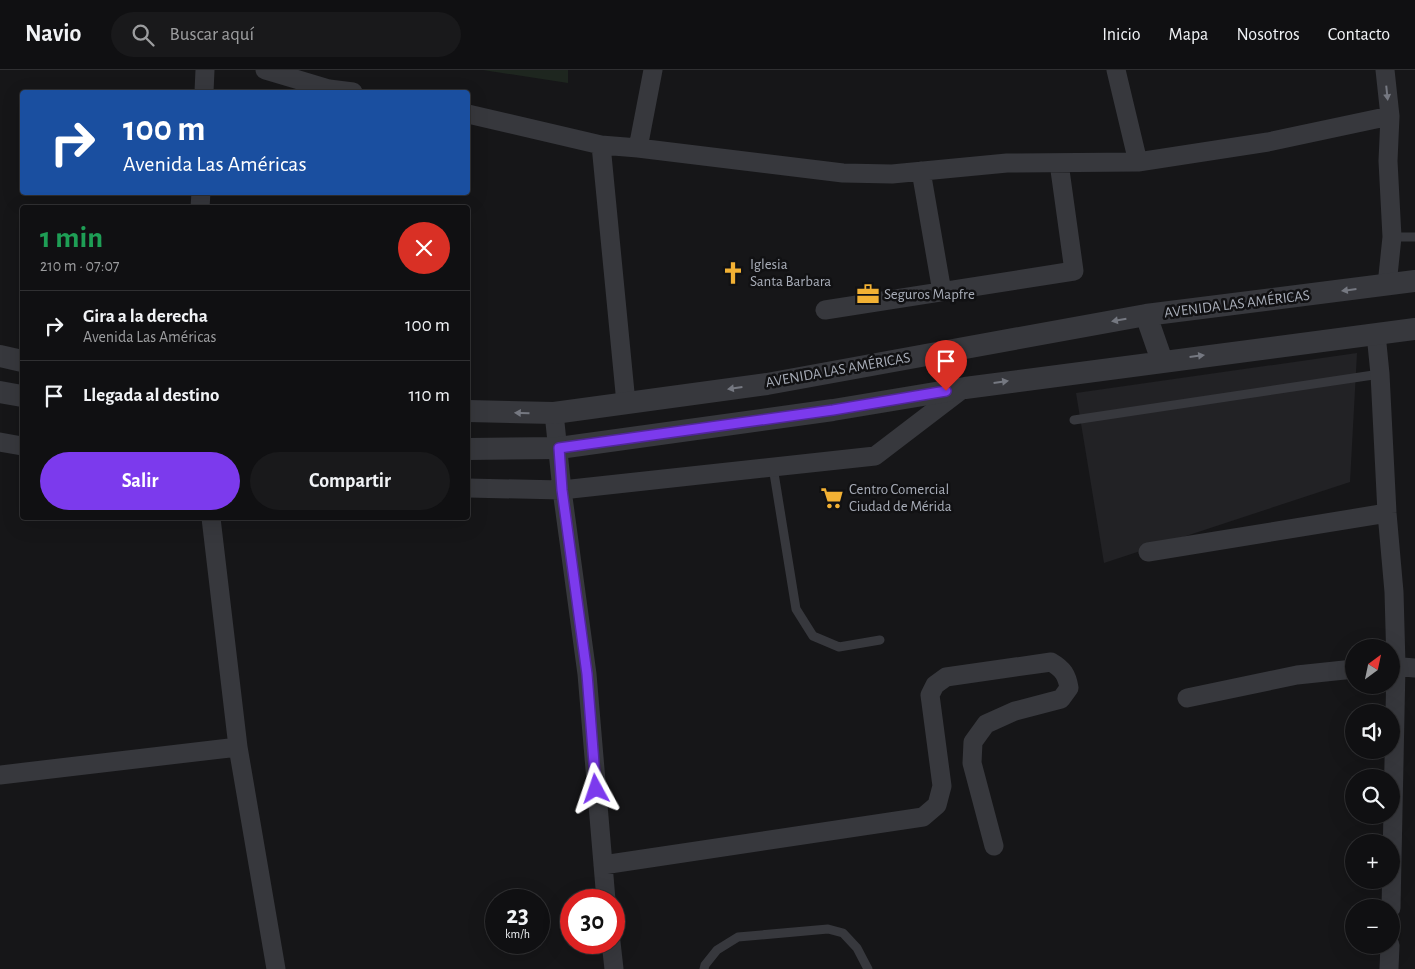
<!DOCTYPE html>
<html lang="es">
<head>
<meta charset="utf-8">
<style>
	:root { --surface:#101012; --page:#19191b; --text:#f1f3f6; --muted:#9c9d9f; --line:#303032; --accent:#7c3aed }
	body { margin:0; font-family:"Alegreya Sans",sans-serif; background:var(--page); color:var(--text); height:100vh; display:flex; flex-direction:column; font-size:19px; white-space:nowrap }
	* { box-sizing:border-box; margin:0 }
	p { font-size:16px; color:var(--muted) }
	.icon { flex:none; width:28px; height:28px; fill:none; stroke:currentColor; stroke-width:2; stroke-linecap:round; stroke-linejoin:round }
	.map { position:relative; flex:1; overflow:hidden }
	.details { position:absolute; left:20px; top:135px; width:450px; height:315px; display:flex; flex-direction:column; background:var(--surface); border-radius:5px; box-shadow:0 5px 20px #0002,0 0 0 1px var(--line) }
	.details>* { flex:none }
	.banner { position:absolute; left:20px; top:20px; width:450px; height:105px; border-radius:5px; box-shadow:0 5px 20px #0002,0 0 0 1px var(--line); background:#1a4fa0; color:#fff; overflow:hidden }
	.needle { width:32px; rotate:33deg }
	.fabs { position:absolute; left:1345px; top:569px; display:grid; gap:10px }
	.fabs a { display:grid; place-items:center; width:55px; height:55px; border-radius:50%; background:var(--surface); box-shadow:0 5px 20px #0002,0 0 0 1px var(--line); font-size:25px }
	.speed { position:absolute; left:485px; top:819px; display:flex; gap:10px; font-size:25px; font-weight:700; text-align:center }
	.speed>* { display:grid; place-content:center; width:65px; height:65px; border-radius:50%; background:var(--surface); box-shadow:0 5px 20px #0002,0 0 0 1px var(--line); line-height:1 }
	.speed small { font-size:12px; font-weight:400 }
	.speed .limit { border:8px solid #d22; background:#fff; color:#111 }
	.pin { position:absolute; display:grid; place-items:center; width:42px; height:42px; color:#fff; margin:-51px -21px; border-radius:50% 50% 50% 0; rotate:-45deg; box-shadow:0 0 5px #0007 }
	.pin .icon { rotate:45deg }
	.me { position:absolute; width:55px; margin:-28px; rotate:355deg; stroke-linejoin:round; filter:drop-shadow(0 0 4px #0008) }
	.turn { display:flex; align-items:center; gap:18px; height:105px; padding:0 20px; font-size:22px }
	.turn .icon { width:65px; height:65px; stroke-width:2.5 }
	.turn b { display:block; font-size:35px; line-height:42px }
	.round { display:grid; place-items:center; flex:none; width:52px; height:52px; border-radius:26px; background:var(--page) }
	.headline { display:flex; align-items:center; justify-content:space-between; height:85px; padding:0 20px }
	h1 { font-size:30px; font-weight:600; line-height:38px; color:#1e9e55 }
	.action { display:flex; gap:10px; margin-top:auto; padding:10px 20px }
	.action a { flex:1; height:58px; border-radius:30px; background:var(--accent); color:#fff; font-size:20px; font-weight:600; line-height:58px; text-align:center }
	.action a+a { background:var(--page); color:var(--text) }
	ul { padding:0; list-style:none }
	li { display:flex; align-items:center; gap:15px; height:70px; padding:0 20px; border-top:1px solid var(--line) }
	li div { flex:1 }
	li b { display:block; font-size:19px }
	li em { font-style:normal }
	header { display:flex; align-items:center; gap:30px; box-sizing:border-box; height:70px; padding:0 25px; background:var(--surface); border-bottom:1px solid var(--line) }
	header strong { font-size:24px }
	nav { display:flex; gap:28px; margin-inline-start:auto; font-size:18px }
	.search { width:350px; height:45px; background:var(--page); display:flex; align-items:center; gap:12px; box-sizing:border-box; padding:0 18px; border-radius:28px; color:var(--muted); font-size:19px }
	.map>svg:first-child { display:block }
	.built { fill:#222225 }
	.green { fill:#1e261f }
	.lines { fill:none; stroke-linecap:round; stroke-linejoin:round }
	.service { stroke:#37383d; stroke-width:9 }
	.minor { stroke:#37383d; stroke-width:19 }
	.tertiary { stroke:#37383d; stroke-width:22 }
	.oneway { fill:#757881 }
	.route-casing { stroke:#51269a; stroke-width:12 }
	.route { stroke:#7c3aed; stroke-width:9 }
	.labels { text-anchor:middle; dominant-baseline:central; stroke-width:5; stroke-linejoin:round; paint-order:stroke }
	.poi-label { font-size:15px; fill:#a8adb8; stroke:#111113; text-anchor:start }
	.street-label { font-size:15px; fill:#a8adb8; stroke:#111113 }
</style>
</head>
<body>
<header>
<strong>Navio</strong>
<div class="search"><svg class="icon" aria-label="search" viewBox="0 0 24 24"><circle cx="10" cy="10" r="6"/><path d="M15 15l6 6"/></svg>Buscar aquí</div>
<nav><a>Inicio</a><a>Mapa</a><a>Nosotros</a><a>Contacto</a></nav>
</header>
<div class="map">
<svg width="1415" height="899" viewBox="0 0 1415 899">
	<rect width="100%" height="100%" fill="#161618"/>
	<path class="built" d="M1357 283 1350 412 1104 493 1076 323Z"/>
	<path class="green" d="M483 0H568V13Z"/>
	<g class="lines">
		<path class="service" d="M1392 167H1415
			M1074 350 1380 304
			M773 397 796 539 813 566 839 577 880 570
			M704 899 705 895 717 880 738 867 828 859 843 863 857 878 868 899"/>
		<path class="minor" d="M265 0 329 19 353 22
			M1116 0 1138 92
			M1385 0 1390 46 1388 91 1392 167 1387 215
			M204 22 205 0
			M468 44 601 75 638 78 843 103 892 104 1007 93 1138 92 1268 72 1390 46
			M601 75 626 333
			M638 78 653 0
			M921 101 942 222
			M200 138 201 122
			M825 240 1074 201 1059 93
			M1376 264 1380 304 1387 443 1394 522 1396 595 1391 838
			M554 343 562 420 587 604 606 830
			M0 372 22 376
			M468 418 562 420 875 386 964 318
			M1148 482 1387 443
			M1391 596 1415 598
			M1187 628 1297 605 1354 599
			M238 677 276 899
			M0 705 238 677 211 448
			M603 795 923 747 937 735 942 716 930 625 935 615 946 607 1051 592C1063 599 1067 605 1069 618L1061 629 1015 641 986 654 973 672 972 693 994 776
			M611 872 614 899
			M1389 899 1390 875"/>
		<path class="tertiary" d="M1146 245 1162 291
			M0 286 22 291
			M0 322 22 326
			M468 341 554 343 767 314 1146 245 1415 211
			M468 379 559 378 833 340 965 318 1415 259"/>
	</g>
	<defs><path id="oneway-solid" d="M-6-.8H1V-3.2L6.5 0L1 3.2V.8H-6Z" transform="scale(1.25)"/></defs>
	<g class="oneway">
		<use href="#oneway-solid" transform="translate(1387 23) rotate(84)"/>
		<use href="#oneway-solid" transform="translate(1349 220) rotate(173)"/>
		<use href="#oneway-solid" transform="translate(1119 250) rotate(170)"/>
		<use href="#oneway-solid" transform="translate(1197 286) rotate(-7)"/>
		<use href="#oneway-solid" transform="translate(1001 312) rotate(-8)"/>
		<use href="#oneway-solid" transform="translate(735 318) rotate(172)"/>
		<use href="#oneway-solid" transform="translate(522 343) rotate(-178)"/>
	</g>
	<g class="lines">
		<defs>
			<path id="route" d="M596 719 587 604 562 420 559 378 833 340 946 321"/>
		</defs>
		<use href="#route" class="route-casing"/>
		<use href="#route" class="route"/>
	</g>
	<defs>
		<symbol id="church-bare" viewBox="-9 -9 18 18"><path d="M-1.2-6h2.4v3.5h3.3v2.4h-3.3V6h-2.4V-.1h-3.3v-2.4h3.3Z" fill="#f2b134" stroke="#111113" stroke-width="2.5" paint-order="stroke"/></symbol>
		<symbol id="office-bare" viewBox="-9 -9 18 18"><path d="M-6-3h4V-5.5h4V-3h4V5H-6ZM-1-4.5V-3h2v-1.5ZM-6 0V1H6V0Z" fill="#f2b134" stroke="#111113" stroke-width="2.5" paint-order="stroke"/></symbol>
		<symbol id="supermarket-bare" viewBox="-9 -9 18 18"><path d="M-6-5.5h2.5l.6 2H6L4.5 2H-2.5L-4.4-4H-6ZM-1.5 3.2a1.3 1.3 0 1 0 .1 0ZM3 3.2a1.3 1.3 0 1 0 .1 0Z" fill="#f2b134" stroke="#111113" stroke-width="2.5" paint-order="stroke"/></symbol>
	</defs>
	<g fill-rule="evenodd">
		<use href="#church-bare" x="717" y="187" width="32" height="32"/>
		<use href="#office-bare" x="852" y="208" width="32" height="32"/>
		<use href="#supermarket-bare" x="816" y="412" width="32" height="32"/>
	</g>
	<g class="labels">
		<g class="poi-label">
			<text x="750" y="194">Iglesia<tspan x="750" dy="17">Santa Barbara</tspan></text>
			<text x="884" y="224">Seguros Mapfre</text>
			<text x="849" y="419">Centro Comercial<tspan x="849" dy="17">Ciudad de Mérida</tspan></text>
		</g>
		<g class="street-label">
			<text transform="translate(1237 234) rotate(-7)">AVENIDA LAS AMÉRICAS</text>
			<text transform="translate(838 300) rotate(-10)">AVENIDA LAS AMÉRICAS</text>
		</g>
	</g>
</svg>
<div class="fabs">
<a><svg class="needle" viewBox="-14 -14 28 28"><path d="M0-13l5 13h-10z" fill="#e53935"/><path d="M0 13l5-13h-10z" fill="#9c9d9f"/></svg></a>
<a><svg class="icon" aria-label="sound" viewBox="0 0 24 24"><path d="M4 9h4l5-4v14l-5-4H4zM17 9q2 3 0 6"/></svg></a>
<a><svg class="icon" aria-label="search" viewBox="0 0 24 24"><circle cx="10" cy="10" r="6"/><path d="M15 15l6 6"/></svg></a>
<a>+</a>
<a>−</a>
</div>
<div class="speed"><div>23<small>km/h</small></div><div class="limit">30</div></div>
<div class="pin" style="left:946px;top:321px;background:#d93025"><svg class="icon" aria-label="arrive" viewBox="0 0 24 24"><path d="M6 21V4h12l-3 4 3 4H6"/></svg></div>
<svg class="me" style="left:596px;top:719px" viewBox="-20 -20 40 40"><path d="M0-17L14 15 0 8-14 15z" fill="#7c3aed" stroke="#fff" stroke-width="4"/></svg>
<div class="banner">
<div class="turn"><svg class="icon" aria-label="right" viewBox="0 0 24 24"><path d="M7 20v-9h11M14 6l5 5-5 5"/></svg><div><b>100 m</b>Avenida Las Américas</div></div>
</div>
<section class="details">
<div class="headline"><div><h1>1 min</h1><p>210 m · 07:07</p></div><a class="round" style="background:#d93025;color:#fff"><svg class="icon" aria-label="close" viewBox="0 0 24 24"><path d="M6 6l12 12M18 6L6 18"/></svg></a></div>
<ul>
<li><svg class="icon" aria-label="right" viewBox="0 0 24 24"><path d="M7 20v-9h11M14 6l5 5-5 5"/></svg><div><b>Gira a la derecha</b><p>Avenida Las Américas</p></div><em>100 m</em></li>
<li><svg class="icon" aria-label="arrive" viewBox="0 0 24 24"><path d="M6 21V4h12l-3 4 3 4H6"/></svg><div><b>Llegada al destino</b></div><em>110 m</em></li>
</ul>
<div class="action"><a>Salir</a><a>Compartir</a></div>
</section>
</div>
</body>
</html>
